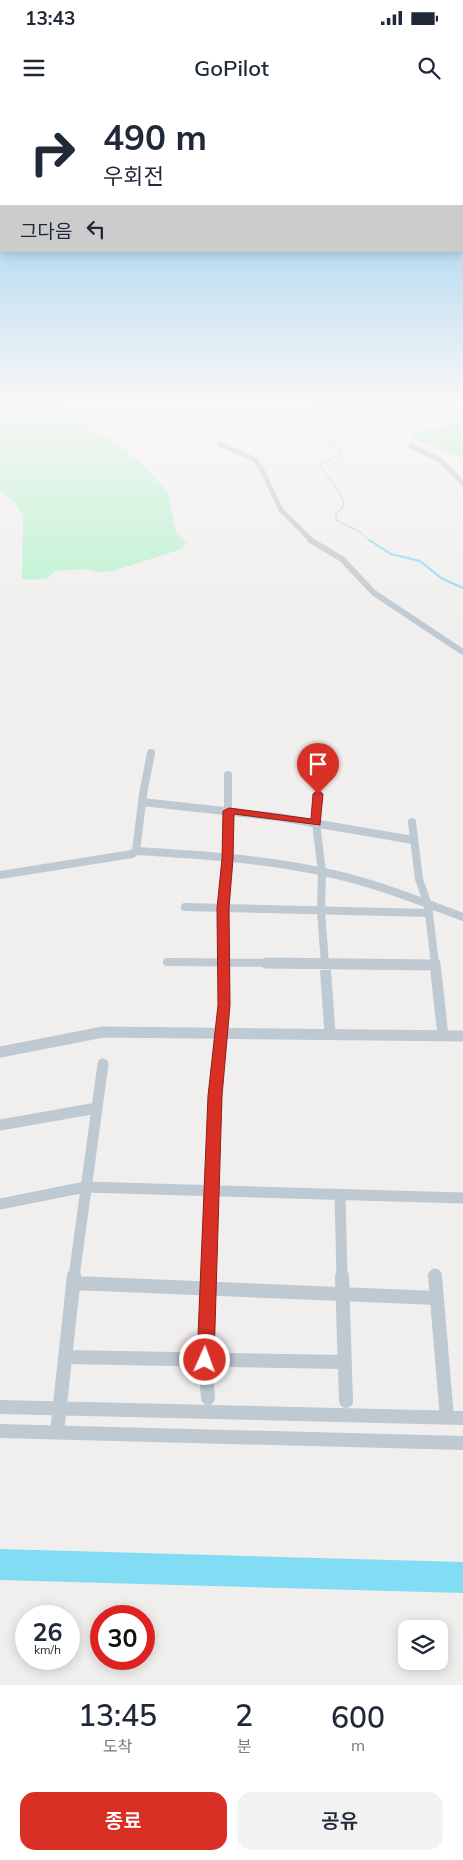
<!DOCTYPE html>
<html lang="ko">
<head>
<meta charset="utf-8">
<style>
	:root { --surface:#fff; --page:#f2f2f3; --text:#1f2937; --muted:#747a83; --accent:#d93025 }
	body { margin:0; font-family:Mulish,"Noto Sans KR",sans-serif; background:var(--page); color:var(--text); height:100vh; display:flex; flex-direction:column; font-size:19px; white-space:nowrap }
	* { box-sizing:border-box; margin:0 }
	p { font-size:16px; color:var(--muted) }
	.icon { flex:none; width:28px; height:28px; fill:none; stroke:currentColor; stroke-width:2; stroke-linecap:round; stroke-linejoin:round }
	.map { position:relative; height:1585px; overflow:hidden }
	.panel { display:flex; flex-direction:column; background:var(--surface); flex:1 }
	.panel>* { flex:none }
	.top-card { position:absolute; left:0px; top:0px; width:464px; height:152px; box-shadow:0 2px 12px #0003; background:#fff; color:var(--text); overflow:hidden }
	.tools { position:absolute; left:398px; top:1520px; display:grid; gap:10px }
	.tools a { display:grid; place-items:center; width:50px; height:50px; border-radius:10px; background:var(--surface); box-shadow:0 2px 12px #0003; font-size:25px }
	.speed { position:absolute; left:15px; top:1505px; display:flex; gap:10px; font-size:25px; font-weight:700; text-align:center }
	.speed>* { display:grid; place-content:center; width:65px; height:65px; border-radius:50%; background:var(--surface); box-shadow:0 2px 12px #0003; line-height:1 }
	.speed small { font-size:12px; font-weight:400 }
	.speed .limit { border:8px solid #d22; background:#fff; color:#111 }
	.pin { position:absolute; display:grid; place-items:center; width:42px; height:42px; color:#fff; margin:-51px -21px; border-radius:50% 50% 50% 0; rotate:-45deg; box-shadow:0 0 5px #0007 }
	.pin .icon { rotate:45deg }
	.me { position:absolute; width:55px; margin:-28px; rotate:2deg; stroke-linejoin:round; filter:drop-shadow(0 0 4px #0008) }
	.turn { display:flex; align-items:center; gap:18px; height:105px; padding:0 20px; font-size:22px }
	.turn .icon { width:65px; height:65px; stroke-width:2.5 }
	.turn b { display:block; font-size:35px; line-height:42px }
	.then { display:flex; align-items:center; height:48px; padding:0 20px; background:#0003; gap:10px; font-size:19px }
	.eta { display:flex; justify-content:space-evenly; align-items:center; height:85px; text-align:center }
	.eta b { font-size:30px; font-weight:600; line-height:35px }
	.primary-button { display:flex; gap:10px; margin-top:auto; padding:10px 20px }
	.primary-button a { flex:1; height:58px; border-radius:15px; background:var(--accent); color:#fff; font-size:20px; font-weight:600; line-height:58px; text-align:center }
	.primary-button a+a { background:var(--page); color:var(--text) }
	.status { display:flex; justify-content:space-between; align-items:center; height:35px; padding:0 25px; background:var(--surface); direction:ltr }
	.status svg { height:14px; fill:currentColor }
	header { display:flex; justify-content:space-between; align-items:center; height:65px; padding:0 20px; background:var(--surface); font-size:22px; font-weight:600 }
	.map>svg:first-child { display:block }
	.green { fill:#b9f2cf }
	.water { fill:#82dcf3 }
	.lines { fill:none; stroke-linecap:round; stroke-linejoin:round }
	.stream-far1 { stroke:#82dcf3; stroke-width:1 }
	.stream { stroke:#82dcf3; stroke-width:2 }
	.minor-far4 { stroke:#bec9d2; stroke-width:5 }
	.minor-far3 { stroke:#bec9d2; stroke-width:6 }
	.minor-far2 { stroke:#bec9d2; stroke-width:8 }
	.minor-far1 { stroke:#bec9d2; stroke-width:11 }
	.minor { stroke:#bec9d2; stroke-width:14 }
	.route { fill:#d93025; stroke:#8d1f18 }
</style>
</head>
<body>
<div class="status"><b>13:43</b><svg viewBox="0 0 49 12"><path d="M0 12V9h3v3zM5 12V6h3v6zM10 12V3h3v9zM15 12V0h3v12zM26 1h20v11H26zM47 4h2v5h-2z"/></svg></div>
<header><svg class="icon" aria-label="menu" viewBox="0 0 24 24"><path d="M4 6h16M4 12h16M4 18h16"/></svg>GoPilot<svg class="icon" aria-label="search" viewBox="0 0 24 24"><circle cx="10" cy="10" r="6"/><path d="M15 15l6 6"/></svg></header>
<div class="map">
<svg width="463" height="1585" viewBox="0 0 463 1585">
	<rect width="100%" height="100%" fill="#f1eeee"/>
	<path class="green" d="M0 300H55L88 328 116 342 152 374 168 393 176 433 186 443 182 449 113 471 98 472 85 469 55 471 47 478 29 480 22 478 23 415 14 402 0 391Z
		M295 300H463V359L410 336 414 332 455 325 451 320 403 322 363 313 345 315Z"/>
	<path class="water" d="M0 1449 463 1462V1493L0 1480Z"/>
	<g class="lines">
		<path class="stream-far1" d="M216 300 237 301 241 310 284 316 340 349 342 354 319 365 338 390 344 403 342 409 336 413V420L360 432 370 441
			M248 310 254 308 252 306 258 304 259 300"/>
		<path class="stream" d="M369 440 391 454 420 461 441 478 463 488"/>
		<path class="minor-far4" d="M220 344 255 360 262 370 281 410 312 441
			M411 346 440 360 463 383"/>
		<path class="minor-far3" d="M310 440 342 459 374 493 463 552"/>
		<path class="minor-far2" d="M318 694 316 723 322 772 321 811 325 864
			M142 702 278 717 413 740
			M412 722 419 779 428 805 435 864
			M136 751C202 755 269 759 333 774 377 784 420 801 463 817
			M0 775 132 754 136 751 143 694 151 653
			M185 807 429 813
			M167 862 378 864
			M224 864 223 808 228 759V675"/>
		<path class="minor-far1" d="M266 863 435 865
			M325 863 330 934
			M435 863 443 936
			M0 952 103 932 463 936
			M0 1025 97 1008
			M340 1096 342 1177
			M0 1104 85 1087 463 1098
			M435 1174V1177
			M74 1177 103 964
			M208 1177 217 968 224 905V863"/>
		<path class="minor" d="M342 1176 346 1301
			M435 1176 447 1318
			M73 1183 437 1198
			M65 1257 344 1262
			M208 1298 205 1260 208 1176
			M0 1307 463 1318
			M0 1331 463 1343
			M57 1332 74 1176"/>
	</g>
	<linearGradient id="sky" x2="0" y2="1"><stop stop-color="#7fc4ec"/><stop offset="0.58" stop-color="#f9f7f7"/><stop offset="1" stop-color="#f9f7f7" stop-opacity="0"/></linearGradient>
	<rect width="463" height="521" fill="url(#sky)"/>
	<path class="route" d="M318 690 323 694 320 725 234 714 233 759 229 808 230 905 222 996 214 1260 211 1266 205 1268 199 1266 197 1260 208 996 218 905 217 808 222 759 223 711 229 708 311 719 313 694Z"/>
</svg>
<div class="tools">
<a><svg class="icon" aria-label="layers" viewBox="0 0 24 24"><path d="M12 4l9 5-9 5-9-5zM3 14l9 5 9-5"/></svg></a>
</div>
<div class="speed"><div>26<small>km/h</small></div><div class="limit">30</div></div>
<div class="pin" style="left:318px;top:694px;background:#d93025"><svg class="icon" aria-label="arrive" viewBox="0 0 24 24"><path d="M6 21V4h12l-3 4 3 4H6"/></svg></div>
<svg class="me" style="left:205px;top:1260px" viewBox="-20 -20 40 40"><circle r="17" fill="#d93025" stroke="#fff" stroke-width="3"/><path d="M0-11L8 9 0 5-8 9z" fill="#fff"/></svg>
<div class="top-card">
<div class="turn"><svg class="icon" aria-label="right" viewBox="0 0 24 24"><path d="M7 20v-9h11M14 6l5 5-5 5"/></svg><div><b>490 m</b>우회전</div></div>
<div class="then">그다음<svg class="icon" aria-label="left" viewBox="0 0 24 24"><path d="M17 20v-9H6M10 6l-5 5 5 5"/></svg></div>
</div>
</div>
<section class="panel">
<div class="eta">
<div><b>13:45</b><p>도착</p></div>
<div><b>2</b><p>분</p></div>
<div><b>600</b><p>m</p></div>
</div>
<div class="primary-button"><a>종료</a><a>공유</a></div>
</section>
</body>
</html>
